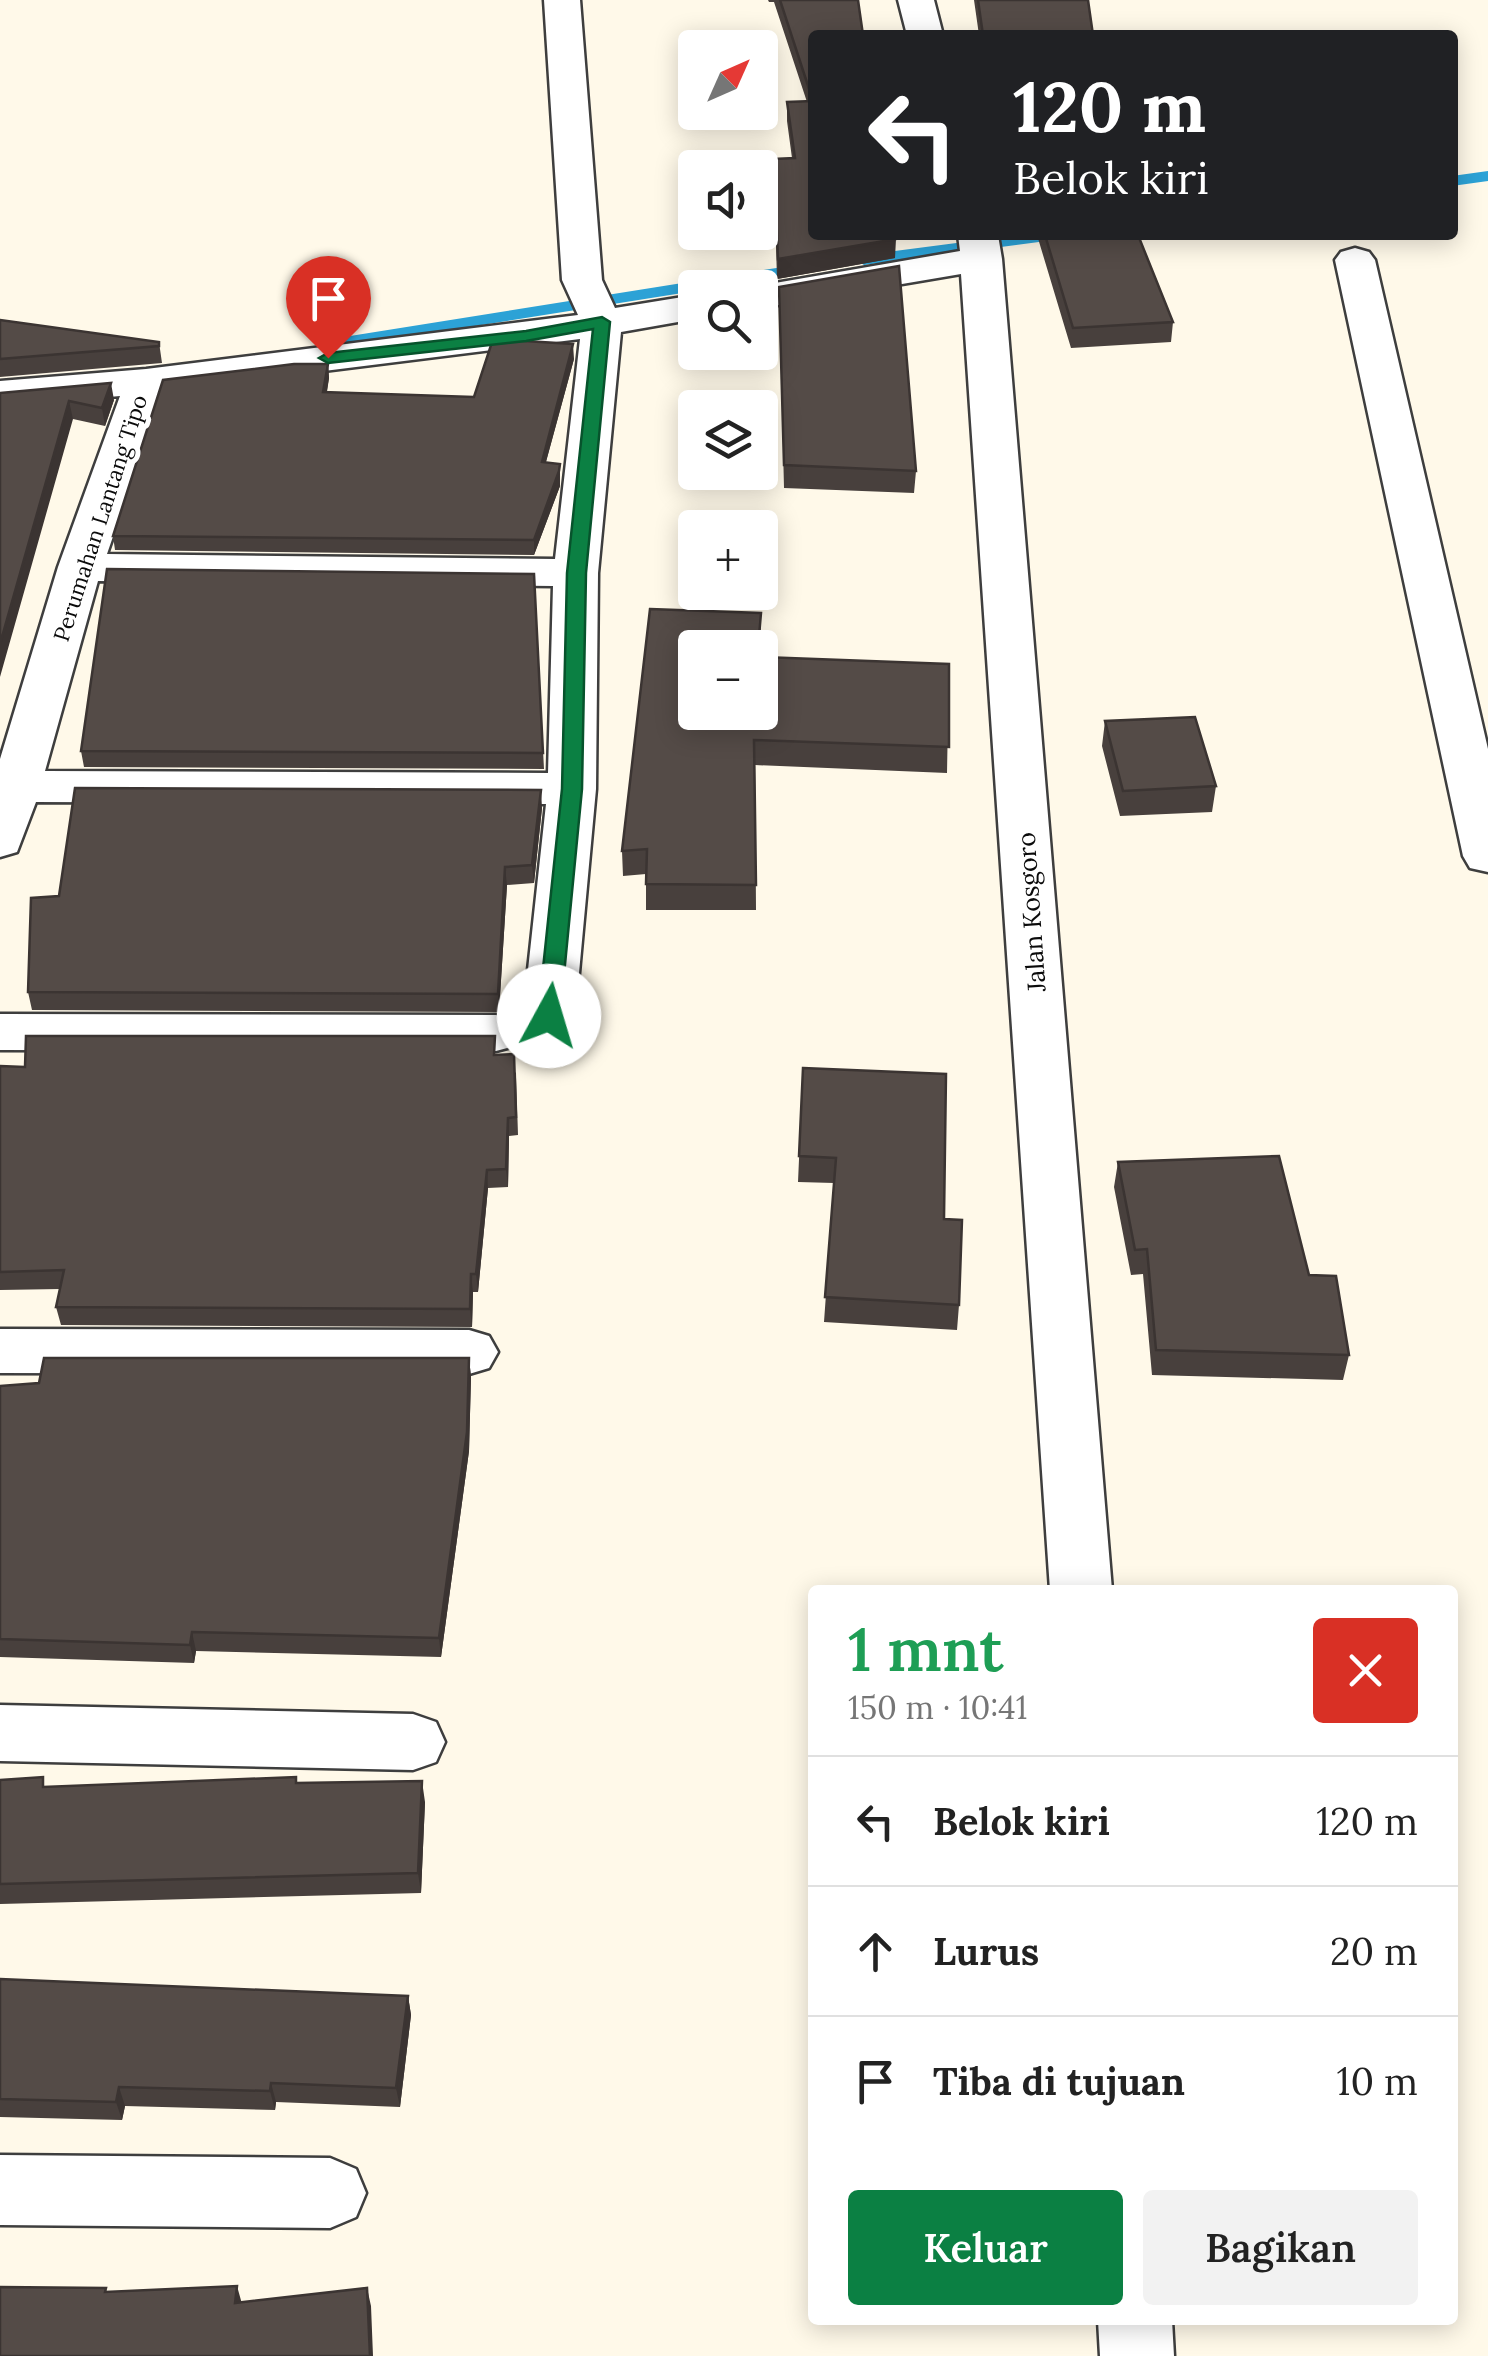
<!DOCTYPE html>
<html lang="id">
<head>
<meta charset="utf-8">
<style>
	:root { --surface:#fff; --page:#f2f2f2; --text:#222; --muted:#767676; --line:#e0e0e0; --accent:#0b8043 }
	body { margin:0; font-family:Lora,serif; background:var(--page); color:var(--text); height:100vh; display:flex; flex-direction:column; font-size:38px; white-space:nowrap }
	* { box-sizing:border-box; margin:0 }
	p { font-size:32px; color:var(--muted) }
	.icon { flex:none; width:55px; height:55px; fill:none; stroke:currentColor; stroke-width:2; stroke-linecap:round; stroke-linejoin:round }
	.map { position:relative; flex:1; overflow:hidden }
	.panel { position:absolute; left:808px; top:1585px; width:650px; height:740px; display:flex; flex-direction:column; background:var(--surface); border-radius:10px; box-shadow:0 5px 25px #0003 }
	.panel>* { flex:none }
	.guide { position:absolute; left:808px; top:30px; width:650px; height:210px; border-radius:10px; box-shadow:0 5px 25px #0003; background:#202124; color:#fff; overflow:hidden }
	.needle { width:65px; rotate:45deg }
	.tools { position:absolute; left:678px; top:30px; display:grid; gap:20px }
	.tools a { display:grid; place-items:center; width:100px; height:100px; border-radius:10px; background:var(--surface); box-shadow:0 5px 25px #0003; font-size:50px }
	.pin { position:absolute; display:grid; place-items:center; width:85px; height:85px; color:#fff; margin:-102px -42px; border-radius:50% 50% 50% 0; rotate:-45deg; box-shadow:0 0 10px #0007 }
	.pin .icon { rotate:45deg }
	.me { position:absolute; width:110px; margin:-55px; rotate:6deg; stroke-linejoin:round; filter:drop-shadow(0 0 8px #0008) }
	.turn { display:flex; align-items:center; gap:35px; height:210px; padding:0 40px; font-size:45px }
	.turn .icon { width:130px; height:130px; stroke-width:2.5 }
	.turn b { display:block; font-size:70px; line-height:85px }
	.round { display:grid; place-items:center; flex:none; width:105px; height:105px; border-radius:10px; background:var(--page) }
	.overview { display:flex; align-items:center; justify-content:space-between; height:170px; padding:0 40px }
	h1 { font-size:60px; font-weight:600; line-height:75px; color:#1e9e55 }
	.action { display:flex; gap:20px; margin-top:auto; padding:20px 40px }
	.action a { flex:1; height:115px; border-radius:10px; background:var(--accent); color:#fff; font-size:40px; font-weight:600; line-height:115px; text-align:center }
	.action a+a { background:var(--page); color:var(--text) }
	ul { padding:0; list-style:none }
	li { display:flex; align-items:center; gap:30px; height:130px; padding:0 40px; border-top:2px solid var(--line) }
	li div { flex:1 }
	li b { display:block; font-size:38px }
	li em { font-style:normal }
	.map>svg:first-child { display:block }
	.lines { fill:none; stroke-linecap:round; stroke-linejoin:round }
	.stream { fill:#2ca2d6; fill-rule:evenodd }
	.minor-casing { stroke:#3e3e3e; stroke-width:5 }
	.minor { fill:#fff; fill-rule:evenodd }
	.wall { fill:#48403d }
	.shaded-wall { fill:#3b3432 }
	.building { fill:#544b47; stroke:#3b3432; stroke-width:2.5 }
	.route { fill:#0b8043; stroke:#07532c; stroke-width:2.5 }
	.labels { text-anchor:middle; dominant-baseline:central; stroke-width:10; stroke-linejoin:round; paint-order:stroke }
	.far-street-label { font-size:22px; fill:#0b0b0b; stroke:#fff }
	.street-label { font-size:25px; fill:#0b0b0b; stroke:#fff }
</style>
</head>
<body>
<div class="map">
<svg width="1488" height="2356" viewBox="0 0 1488 2356">
	<rect width="100%" height="100%" fill="#fff9e9"/>
	<g class="lines">
		<path class="stream" d="M1488 171V181L1452 186V176Z
			M1018 235H1062L1054 240 864 265 856 260 864 255Z
			M808 263 816 268 814 271 716 288H695V291L325 350 317 345 325 340Z"/>
		<defs>
			<path id="minor" d="M544 0H580L602 280 615 308 695 295V319L621 332 598 573 596 789 575 1016 567 1029 549 1034 531 1029 523 1016 546 804 36 802 17 852 0 857V759L58 567 120 396 0 407V381L146 369 578 315 562 280ZM580 339 555 559 107 554 163 391ZM98 581 553 586 548 773 45 771Z
				M898 0H934L943 35H907Z
				M958 235H998L1002 259 1112 1590H1050L961 274 760 308V288H746L960 251Z
				M1355 248 1369 252 1375 260 1488 749V872L1470 868 1463 856 1335 260 1341 252Z
				M0 1014 496 1015 515 1020 522 1033 515 1046 496 1051 0 1050Z
				M0 1329 469 1330 489 1336 498 1352 489 1368 469 1374 0 1373Z
				M0 1705 413 1714 436 1722 445 1742 436 1762 413 1770 0 1761Z
				M0 2155 330 2158 356 2169 366 2193 356 2217 330 2228 0 2225Z
				M1098 2320H1172L1174 2356H1100Z"/>
		</defs>
		<use href="#minor" class="minor-casing"/>
		<use href="#minor" class="minor"/>
	</g>
	<path class="wall" d="M768 0H858L812 35V235L895 258 777 279 774 178 792 158 787 121V102H807L774 2H769Z
		M974 0H1088L1093 35H979Z
		M1037 235H1138L1173 322 1171 342 1071 348Z
		M779 287 916 471 914 493 784 488Z
		M0 320 159 342 162 363 0 377Z
		M574 359 546 462 560 478V486L534 555 115 550 113 536 328 364 329 378 327 392 474 397Z
		M0 393 114 400 105 426 73 419Z
		M534 574 544 769 84 767 81 751Z
		M650 609 761 613 760 648H695V712H760V657L949 664 947 773 755 765 756 910H646V874L623 876 622 851Z
		M1105 721 1216 786 1212 812 1120 816 1102 746Z
		M542 808 534 883 507 885 499 1012 32 1010 28 992 59 896Z
		M496 1055 516 1073 518 1135 509 1136 508 1187 488 1188 478 1292H473L472 1327 61 1325 56 1307 60 1289 0 1290V1067Z
		M803 1068 944 1219 959 1305 957 1330 824 1322 834 1183 798 1182Z
		M1118 1162 1309 1275 1349 1355 1343 1380 1152 1375 1143 1274 1131 1275 1114 1187Z
		M469 1358 471 1377 469 1451 441 1657 196 1651 194 1663 0 1657V1386Z
		M0 1780 46 1787 298 1783 425 1802 421 1893 0 1904Z
		M0 1979 408 1996 411 2015 400 2107 276 2102 275 2110 125 2106 122 2120 0 2117Z"/>
	<path class="shaded-wall" d="M896 239 895 258 777 279 778 259Z
		M573 344 574 359 542 476V462Z
		M328 364 329 378 324 407 323 392Z
		M111 383 114 400 105 426 102 408Z
		M69 401 73 419 0 677V644Z
		M560 464V486L534 555V540Z
		M541 790 542 808 534 883 532 865Z
		M505 867 507 885 499 1012 498 994Z
		M508 1118 509 1136 508 1187 506 1169Z
		M487 1170 488 1188 478 1292 476 1274Z
		M471 1274 473 1292 472 1327 470 1309Z
		M469 1358 471 1377 469 1451 441 1657 439 1638Z
		M192 1632 196 1651 194 1663 190 1645Z
		M422 1781 425 1802 421 1893 418 1873Z
		M408 1996 411 2015 400 2107 396 2088Z
		M271 2083 276 2102 275 2110 270 2091Z
		M119 2087 125 2106 122 2120 116 2102Z
		M237 2286 242 2304 235 2303Z
		M367 2288 371 2306 373 2356H370Z"/>
	<path class="building" d="M780 0H858L863 35H812V98Z
		M978 0H1088L1093 35H983Z
		M812 101V235H896V239L778 259 774 159 795 158 787 102Z
		M1045 235H1138L1173 322 1073 328Z
		M899 266 916 471 784 465 779 287Z
		M0 320 159 342V346L0 359Z
		M493 339 573 344 542 462 560 464 559 471 534 540 113 536 163 380 294 364H328L323 392 474 397Z
		M111 383 102 408 69 401 0 644V393Z
		M107 569 534 574 543 753 81 751Z
		M650 609 761 613 758 648H695V712H760V657L949 664V747L754 740 756 885 646 884 647 849 622 851Z
		M1195 717 1216 786 1123 791 1105 721Z
		M75 788 541 790 532 865 505 867 498 994 28 992 31 898 59 896Z
		M26 1036H495L494 1055 514 1054 516 1117 508 1118 506 1169 487 1170 476 1274H471L470 1309 56 1307 64 1270 0 1272V1066L25 1067Z
		M803 1068 946 1074 944 1219 962 1220 959 1305 825 1297 836 1158 799 1156Z
		M1279 1156 1309 1275 1336 1276 1349 1355 1156 1350 1147 1249 1135 1250 1118 1162Z
		M44 1358H469L467 1432 439 1638 192 1632 190 1645 0 1639V1386L39 1383Z
		M43 1777V1787L296 1777V1783L422 1781 418 1873 0 1884V1780Z
		M0 1979 408 1996 396 2088 271 2083 270 2091 119 2087 116 2102 0 2099Z
		M237 2286 235 2303 367 2288 370 2356H0V2287L106 2288 105 2292Z"/>
	<path class="route" d="M602 317 610 322 586 573 582 789 560 1016 549 1024 538 1016 562 789 567 573 593 329 526 341 328 363 319 358 328 353 526 331Z"/>
	<g class="labels">
		<g class="far-street-label">
			<text transform="translate(100 518) rotate(-72)">Perumahan Lantang Tipo</text>
		</g>
		<g class="street-label">
			<text transform="translate(1031 912) rotate(-94)">Jalan Kosgoro</text>
		</g>
	</g>
</svg>
<div class="tools">
<a><svg class="needle" viewBox="-14 -14 28 28"><path d="M0-13l5 13h-10z" fill="#e53935"/><path d="M0 13l5-13h-10z" fill="#767676"/></svg></a>
<a><svg class="icon" aria-label="sound" viewBox="0 0 24 24"><path d="M4 9h4l5-4v14l-5-4H4zM17 9q2 3 0 6"/></svg></a>
<a><svg class="icon" aria-label="search" viewBox="0 0 24 24"><circle cx="10" cy="10" r="6"/><path d="M15 15l6 6"/></svg></a>
<a><svg class="icon" aria-label="layers" viewBox="0 0 24 24"><path d="M12 4l9 5-9 5-9-5zM3 14l9 5 9-5"/></svg></a>
<a>+</a>
<a>−</a>
</div>
<div class="pin" style="left:328px;top:358px;background:#d93025"><svg class="icon" aria-label="arrive" viewBox="0 0 24 24"><path d="M6 21V4h12l-3 4 3 4H6"/></svg></div>
<svg class="me" style="left:549px;top:1016px" viewBox="-20 -20 40 40"><circle r="19" fill="#fff"/><path d="M0-13L10 11 0 6-10 11z" fill="#0b8043"/></svg>
<div class="guide">
<div class="turn"><svg class="icon" aria-label="left" viewBox="0 0 24 24"><path d="M17 20v-9H6M10 6l-5 5 5 5"/></svg><div><b>120 m</b>Belok kiri</div></div>
</div>
<section class="panel">
<div class="overview"><div><h1>1 mnt</h1><p>150 m · 10:41</p></div><a class="round" style="background:#d93025;color:#fff"><svg class="icon" aria-label="close" viewBox="0 0 24 24"><path d="M6 6l12 12M18 6L6 18"/></svg></a></div>
<ul>
<li><svg class="icon" aria-label="left" viewBox="0 0 24 24"><path d="M17 20v-9H6M10 6l-5 5 5 5"/></svg><div><b>Belok kiri</b></div><em>120 m</em></li>
<li><svg class="icon" aria-label="ahead" viewBox="0 0 24 24"><path d="M12 20V5M6 11l6-6 6 6"/></svg><div><b>Lurus</b></div><em>20 m</em></li>
<li><svg class="icon" aria-label="arrive" viewBox="0 0 24 24"><path d="M6 21V4h12l-3 4 3 4H6"/></svg><div><b>Tiba di tujuan</b></div><em>10 m</em></li>
</ul>
<div class="action"><a>Keluar</a><a>Bagikan</a></div>
</section>
</div>
</body>
</html>
